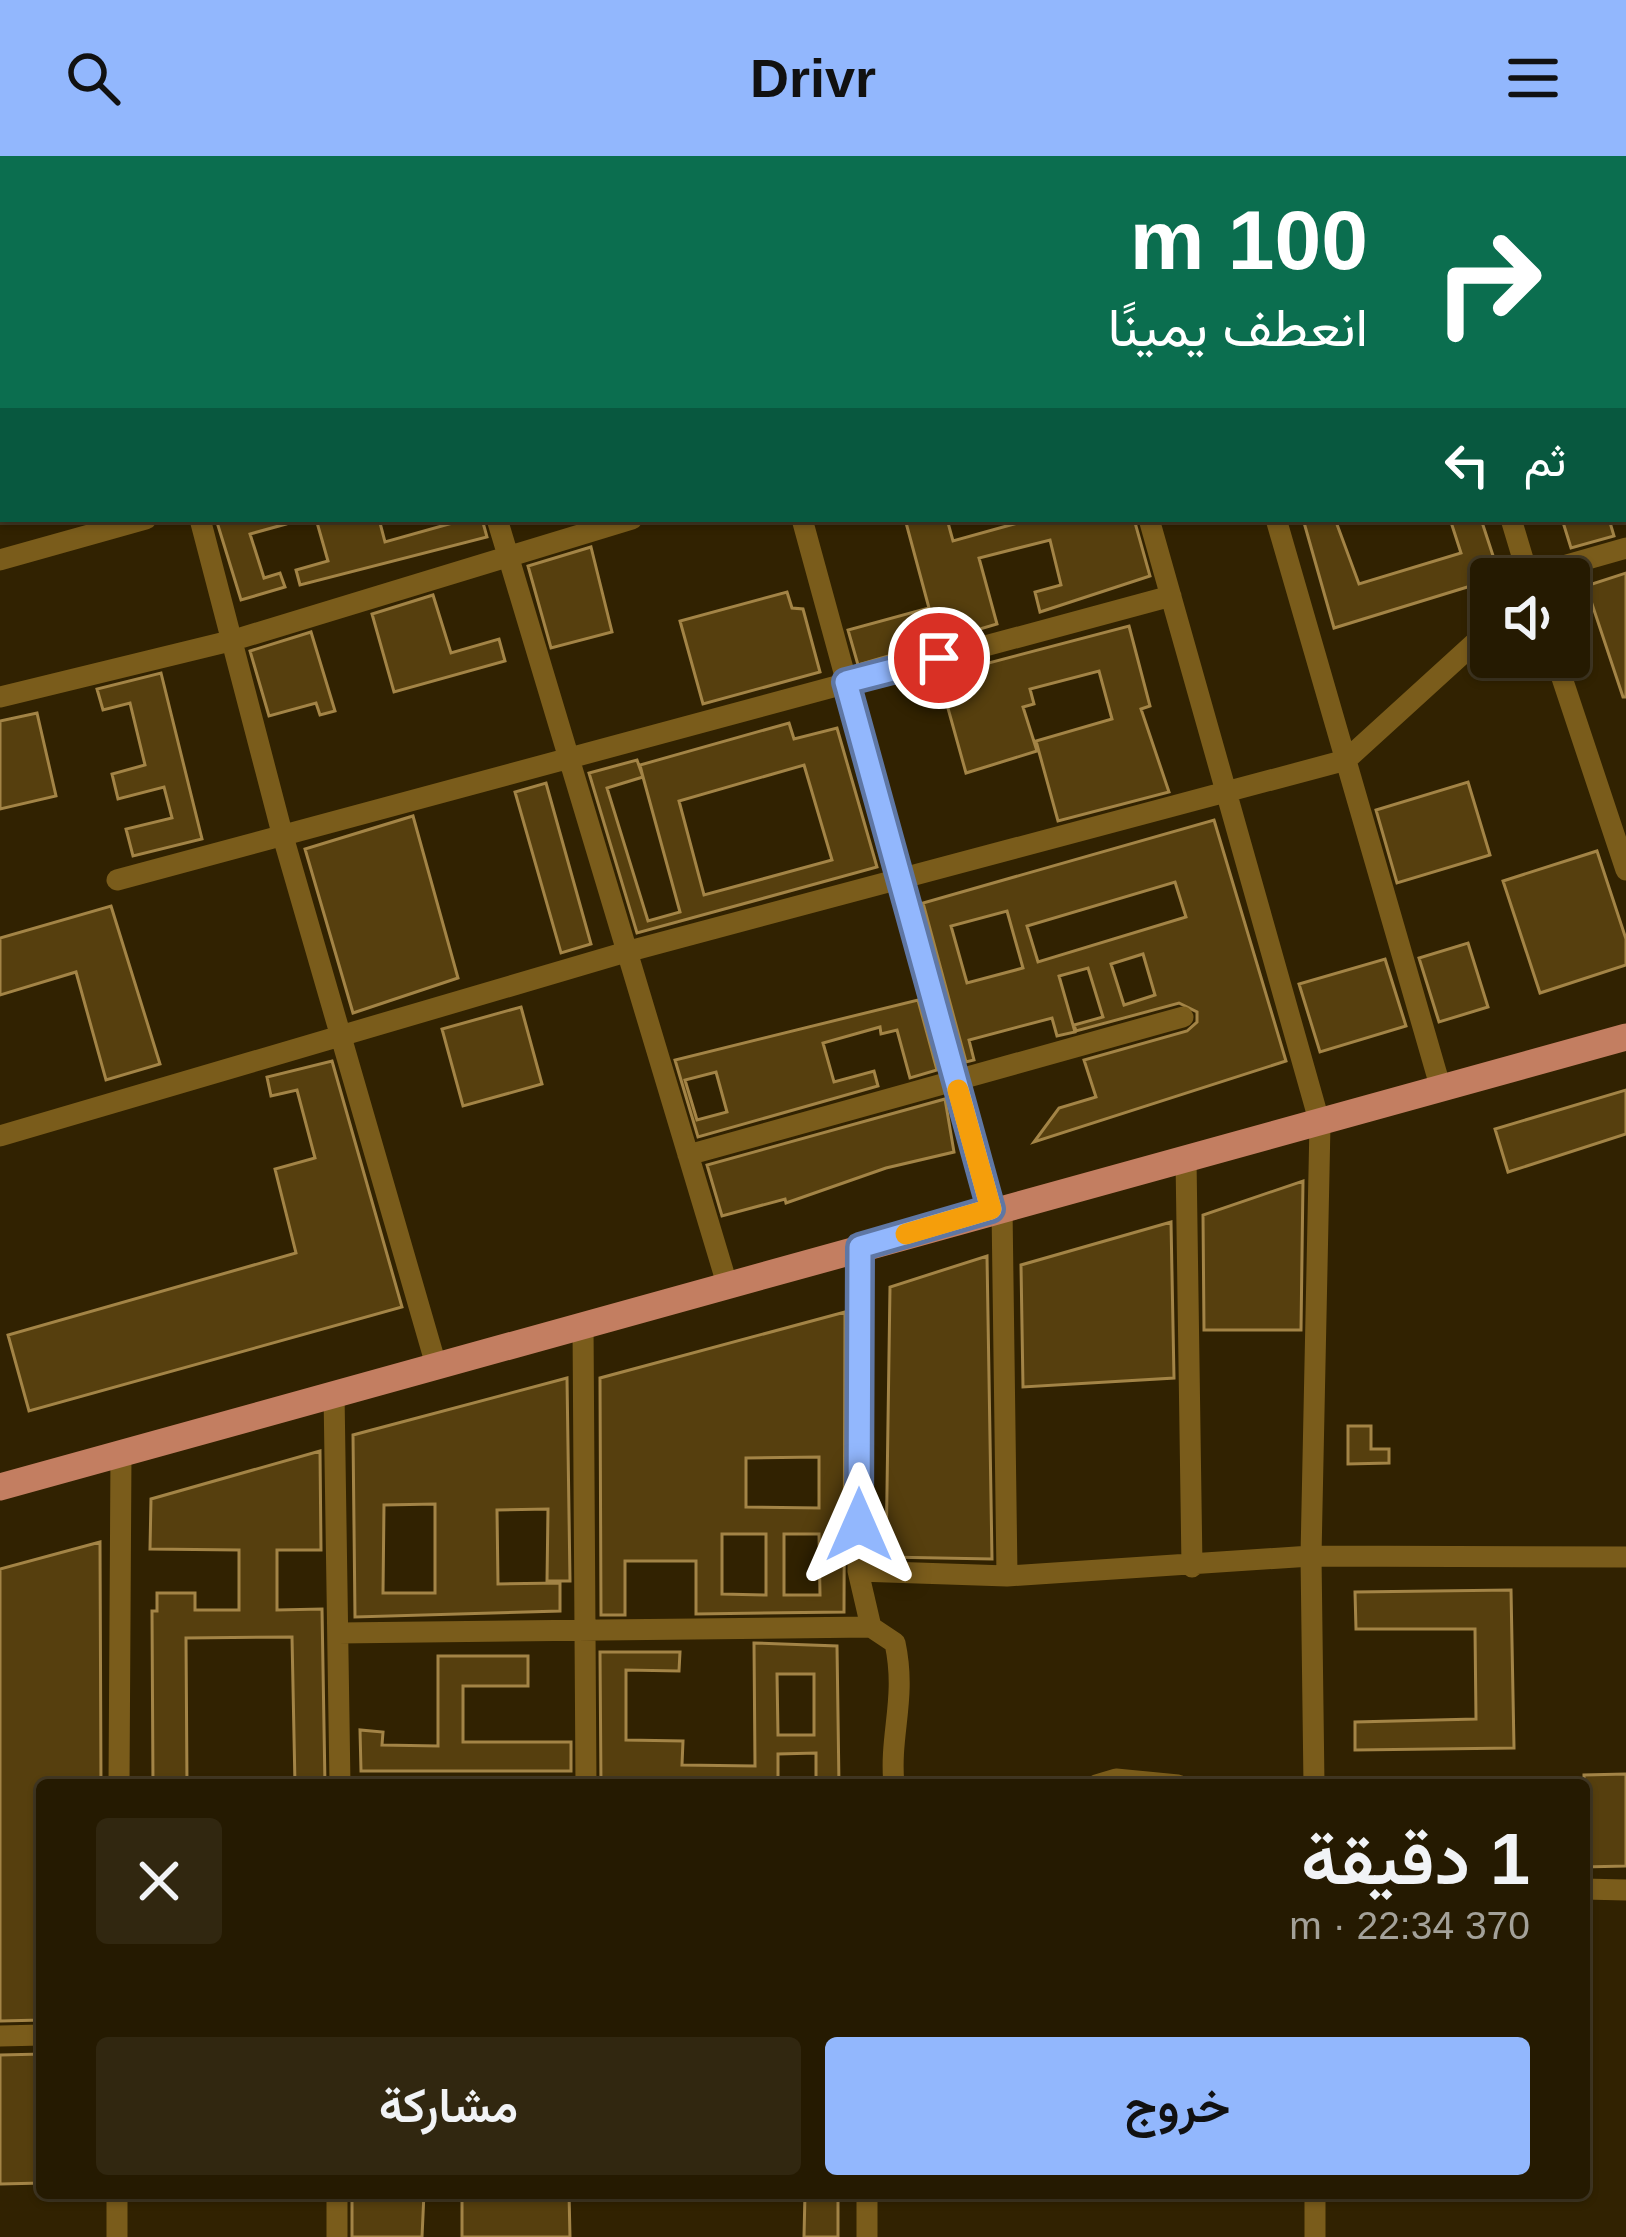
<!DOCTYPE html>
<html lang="ar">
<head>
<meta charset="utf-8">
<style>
	:root { --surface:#251a01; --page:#312710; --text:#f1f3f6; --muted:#a3a199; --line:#423823; --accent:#92b7fd }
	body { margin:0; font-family:Helvetica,Vazirmatn,sans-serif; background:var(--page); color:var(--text); direction:rtl; height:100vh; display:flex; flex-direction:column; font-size:45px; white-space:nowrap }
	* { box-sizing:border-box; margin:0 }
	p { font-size:39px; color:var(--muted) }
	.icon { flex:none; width:66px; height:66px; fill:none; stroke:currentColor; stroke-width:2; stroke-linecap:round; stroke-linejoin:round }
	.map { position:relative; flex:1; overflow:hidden; direction:ltr }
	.sheet { position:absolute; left:36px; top:1623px; width:1554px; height:420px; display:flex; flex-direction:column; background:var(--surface); border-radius:12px; box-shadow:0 3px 9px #0004,0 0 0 3px var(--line); direction:rtl }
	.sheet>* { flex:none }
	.banner { position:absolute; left:0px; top:0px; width:1626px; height:366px; box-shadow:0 3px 9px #0004,0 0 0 3px var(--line); direction:rtl; background:#0b6e4f; color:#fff; overflow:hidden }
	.controls { position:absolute; left:1470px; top:402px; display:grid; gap:24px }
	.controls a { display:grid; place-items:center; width:120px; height:120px; border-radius:12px; background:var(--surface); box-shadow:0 3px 9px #0004,0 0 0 3px var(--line); font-size:60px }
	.pin { position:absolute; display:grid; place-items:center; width:102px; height:102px; color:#fff; margin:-51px; border:6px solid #fff; border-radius:50%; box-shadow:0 3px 12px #0007 }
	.me { position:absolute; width:132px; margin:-66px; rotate:0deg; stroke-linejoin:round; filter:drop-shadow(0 0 9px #0008) }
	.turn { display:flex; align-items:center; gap:42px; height:252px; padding:0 60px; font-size:54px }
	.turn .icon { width:156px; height:156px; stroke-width:2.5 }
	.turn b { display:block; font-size:84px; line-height:102px }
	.then { display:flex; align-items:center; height:114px; padding:0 60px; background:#0003; gap:24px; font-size:45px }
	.round { display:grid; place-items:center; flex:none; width:126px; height:126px; border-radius:12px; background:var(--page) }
	.summary { display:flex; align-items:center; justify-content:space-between; height:204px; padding:0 60px }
	h1 { font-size:72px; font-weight:600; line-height:90px }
	.primary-button { display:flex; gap:24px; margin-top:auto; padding:24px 60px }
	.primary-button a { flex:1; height:138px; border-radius:12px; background:var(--accent); color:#111; font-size:48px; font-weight:600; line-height:138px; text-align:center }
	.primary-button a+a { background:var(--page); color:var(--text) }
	header { display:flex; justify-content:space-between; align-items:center; height:156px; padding:0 60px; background:var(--accent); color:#111; font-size:54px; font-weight:600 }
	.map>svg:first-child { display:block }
	.building { fill:#563f0e; stroke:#a38446; stroke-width:3; fill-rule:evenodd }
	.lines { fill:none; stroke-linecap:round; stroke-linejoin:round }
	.minor { stroke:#7a5c1b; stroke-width:21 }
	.major { stroke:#c37e61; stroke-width:27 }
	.route-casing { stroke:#5f77a4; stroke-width:30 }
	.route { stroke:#92b7fd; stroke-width:21 }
	.slow { stroke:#f59e0b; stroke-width:21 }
</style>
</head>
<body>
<header><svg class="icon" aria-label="menu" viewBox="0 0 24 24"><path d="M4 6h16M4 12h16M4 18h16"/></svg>Drivr<svg class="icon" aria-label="search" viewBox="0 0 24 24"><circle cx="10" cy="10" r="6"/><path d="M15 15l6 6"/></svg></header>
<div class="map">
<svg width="1626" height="2081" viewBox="0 0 1626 2081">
	<rect width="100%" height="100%" fill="#312201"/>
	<path class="building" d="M216 363H286V368L250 378 264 422 280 417 285 431 241 444Z
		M316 363H379L385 386 449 368 447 363H482L487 381 300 429 296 414 328 405Z
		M905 363H947L953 385 1032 363H1134L1150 420 1040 456 1035 436 1061 429 1050 384 979 402 997 468 858 509 848 474 929 452Z
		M1303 363H1335L1359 428 1461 397 1450 363H1481L1500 421 1334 472Z
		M1562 363H1609L1614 380 1571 392Z
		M591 391 612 476 551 492 528 410Z
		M1626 417V541H1623L1586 430Z
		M787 436 792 452 803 453 820 516 703 548 680 465Z
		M433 439 451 497 499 483 505 505 394 536 372 458Z
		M1129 470 1150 550 1141 553 1169 636 1058 665 1036 585 1112 563 1099 515 1030 533 1034 548 1023 551 1037 595 966 617 939 520Z
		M311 476 335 555 320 559 316 547 269 560 250 495Z
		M161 517 202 683 133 700 126 673 172 662 164 631 118 643 112 618 145 609 130 547 103 554 97 533Z
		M37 557 56 640 0 653V565Z
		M789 567 794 583 837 572 877 711 637 777 589 617 637 604 643 621 640 609ZM804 609 832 704 704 739 679 645ZM643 621 680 756 648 765 607 632Z
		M1468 626 1490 699 1397 727 1376 654Z
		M546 627 591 788 561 797 515 636Z
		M413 660 458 822 353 857 305 693Z
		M1214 664 1286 905 1034 986 1059 952 1096 941 1084 904 1187 875 1197 866V856L1179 847 1076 875 1074 869 1103 861 1088 812 1059 820 1075 876 1057 880 1052 862 969 884 974 904 966 906 923 747ZM1175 726 1186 761 1038 806 1027 770ZM1007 755 1023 812 967 827 951 770ZM1143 798 1155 839 1124 849 1111 808Z
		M1597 695 1626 783V809L1540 837 1503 725Z
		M111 750 160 908 106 924 76 816 0 839V782Z
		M1468 787 1488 851 1439 866 1419 802Z
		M1385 803 1406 870 1320 896 1299 828Z
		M918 844 937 914 910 922 897 874 881 878 880 871 823 887 834 926 874 915 878 930 698 981 675 904ZM716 916 727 956 697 964 685 924Z
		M521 851 542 928 463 950 442 873Z
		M332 905 402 1151 29 1255 8 1179 296 1097 275 1013 315 1002 297 934 271 940 267 921Z
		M1626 934V978L1508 1016 1495 973Z
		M945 943 954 996 886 1012 786 1047 785 1043 722 1060 707 1009Z
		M1303 1025 1301 1174H1204L1203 1059Z
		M1171 1066 1174 1222 1023 1231 1021 1109Z
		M987 1100 992 1403 886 1401 890 1131Z
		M845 1156 844 1456 696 1458V1405H625V1459H601L600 1222ZM819 1301V1352L746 1351V1302ZM722 1378H766V1439L722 1438ZM784 1378H819L820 1439H784Z
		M567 1222 570 1425H547L548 1353 497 1354 498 1428 560 1427V1455L355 1461 353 1279ZM435 1348V1437H383L384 1349Z
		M1348 1270H1371V1293H1389V1307L1348 1308Z
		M320 1295 321 1394H277V1454L322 1453 325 1629H295L292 1481 186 1482 187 1629H153L152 1455H157V1437H195V1454H239V1394L150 1393 151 1343Z
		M100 1386 101 1629H42V1864L0 1865V1413Z
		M1511 1434 1514 1592 1355 1594V1566L1476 1563 1475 1473H1356L1355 1436Z
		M754 1487 837 1490 839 1629H816V1597L778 1598V1629H601L600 1496H680L679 1515 626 1514V1584L683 1585 682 1609 755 1610ZM777 1518H814V1579H778Z
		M438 1500H528V1530H463V1586H571V1615H361L360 1574 383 1576 382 1589 438 1590Z
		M1626 1618V1710L1584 1711V1619Z
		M42 1898V2027L0 2028V1899Z
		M352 2037H424L422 2081H352Z
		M462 2037H569L570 2081H462Z
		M805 2037H838V2081H804Z"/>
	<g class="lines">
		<path class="minor" d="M97 0 98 3
			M401 0 402 3
			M703 0V3
			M1061 0 1062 3
			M1240 0 1241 3
			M1406 0 1407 3
			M1623 67 1626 76
			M200 363 282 677 436 1209
			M497 363 727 1128
			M802 363 991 1053
			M1149 363 1320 968 1311 1400 1314 1629
			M1276 363 1441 933
			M1511 363 1529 423
			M0 404 146 363
			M1528 420 1626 392
			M1555 501 1626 714
			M0 541 234 484 632 363
			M117 724 1171 440
			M0 980 626 796 1346 604 1491 472
			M688 999 1183 861
			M1186 1003 1192 1411
			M1002 1052 1007 1420
			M860 1091 858 1415 871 1471 895 1487C907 1543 889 1578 894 1629
			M583 1168 586 1629
			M334 1237 340 1629
			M858 1415 1007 1420 1311 1400 1626 1401
			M338 1477 871 1471
			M119 1629 121 1297
			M1096 1629 1116 1623 1178 1629
			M1584 1733 1626 1734
			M0 1880 42 1879
			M337 2037V2081
			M867 2037V2081
			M1315 2037V2081
			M117 2081V2037"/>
		<path class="major" d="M0 1331 1626 881"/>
	</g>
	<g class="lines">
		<defs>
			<path id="route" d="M859 1369 860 1091 991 1053 846 526 939 502"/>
		</defs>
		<use href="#route" class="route-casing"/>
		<use href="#route" class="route"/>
		<path class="slow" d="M906 1078 991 1053 958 934"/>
	</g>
</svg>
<div class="controls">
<a><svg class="icon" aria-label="sound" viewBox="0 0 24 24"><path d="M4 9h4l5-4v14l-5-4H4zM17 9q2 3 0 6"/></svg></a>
</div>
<div class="pin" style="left:939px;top:502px;background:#d93025"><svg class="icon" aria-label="arrive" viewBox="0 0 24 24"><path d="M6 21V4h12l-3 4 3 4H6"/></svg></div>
<svg class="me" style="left:859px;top:1369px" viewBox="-20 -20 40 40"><path d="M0-17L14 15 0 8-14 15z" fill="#92b7fd" stroke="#fff" stroke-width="4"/></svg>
<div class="banner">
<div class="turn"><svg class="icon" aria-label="right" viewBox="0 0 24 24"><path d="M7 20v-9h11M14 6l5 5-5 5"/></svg><div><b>100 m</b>انعطف يمينًا</div></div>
<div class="then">ثم<svg class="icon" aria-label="left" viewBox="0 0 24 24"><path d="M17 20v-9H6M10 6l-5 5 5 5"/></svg></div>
</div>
<section class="sheet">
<div class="summary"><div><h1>1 دقيقة</h1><p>370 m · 22:34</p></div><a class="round"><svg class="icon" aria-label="close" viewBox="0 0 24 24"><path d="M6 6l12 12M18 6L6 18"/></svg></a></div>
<div class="primary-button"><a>خروج</a><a>مشاركة</a></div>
</section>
</div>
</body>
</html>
